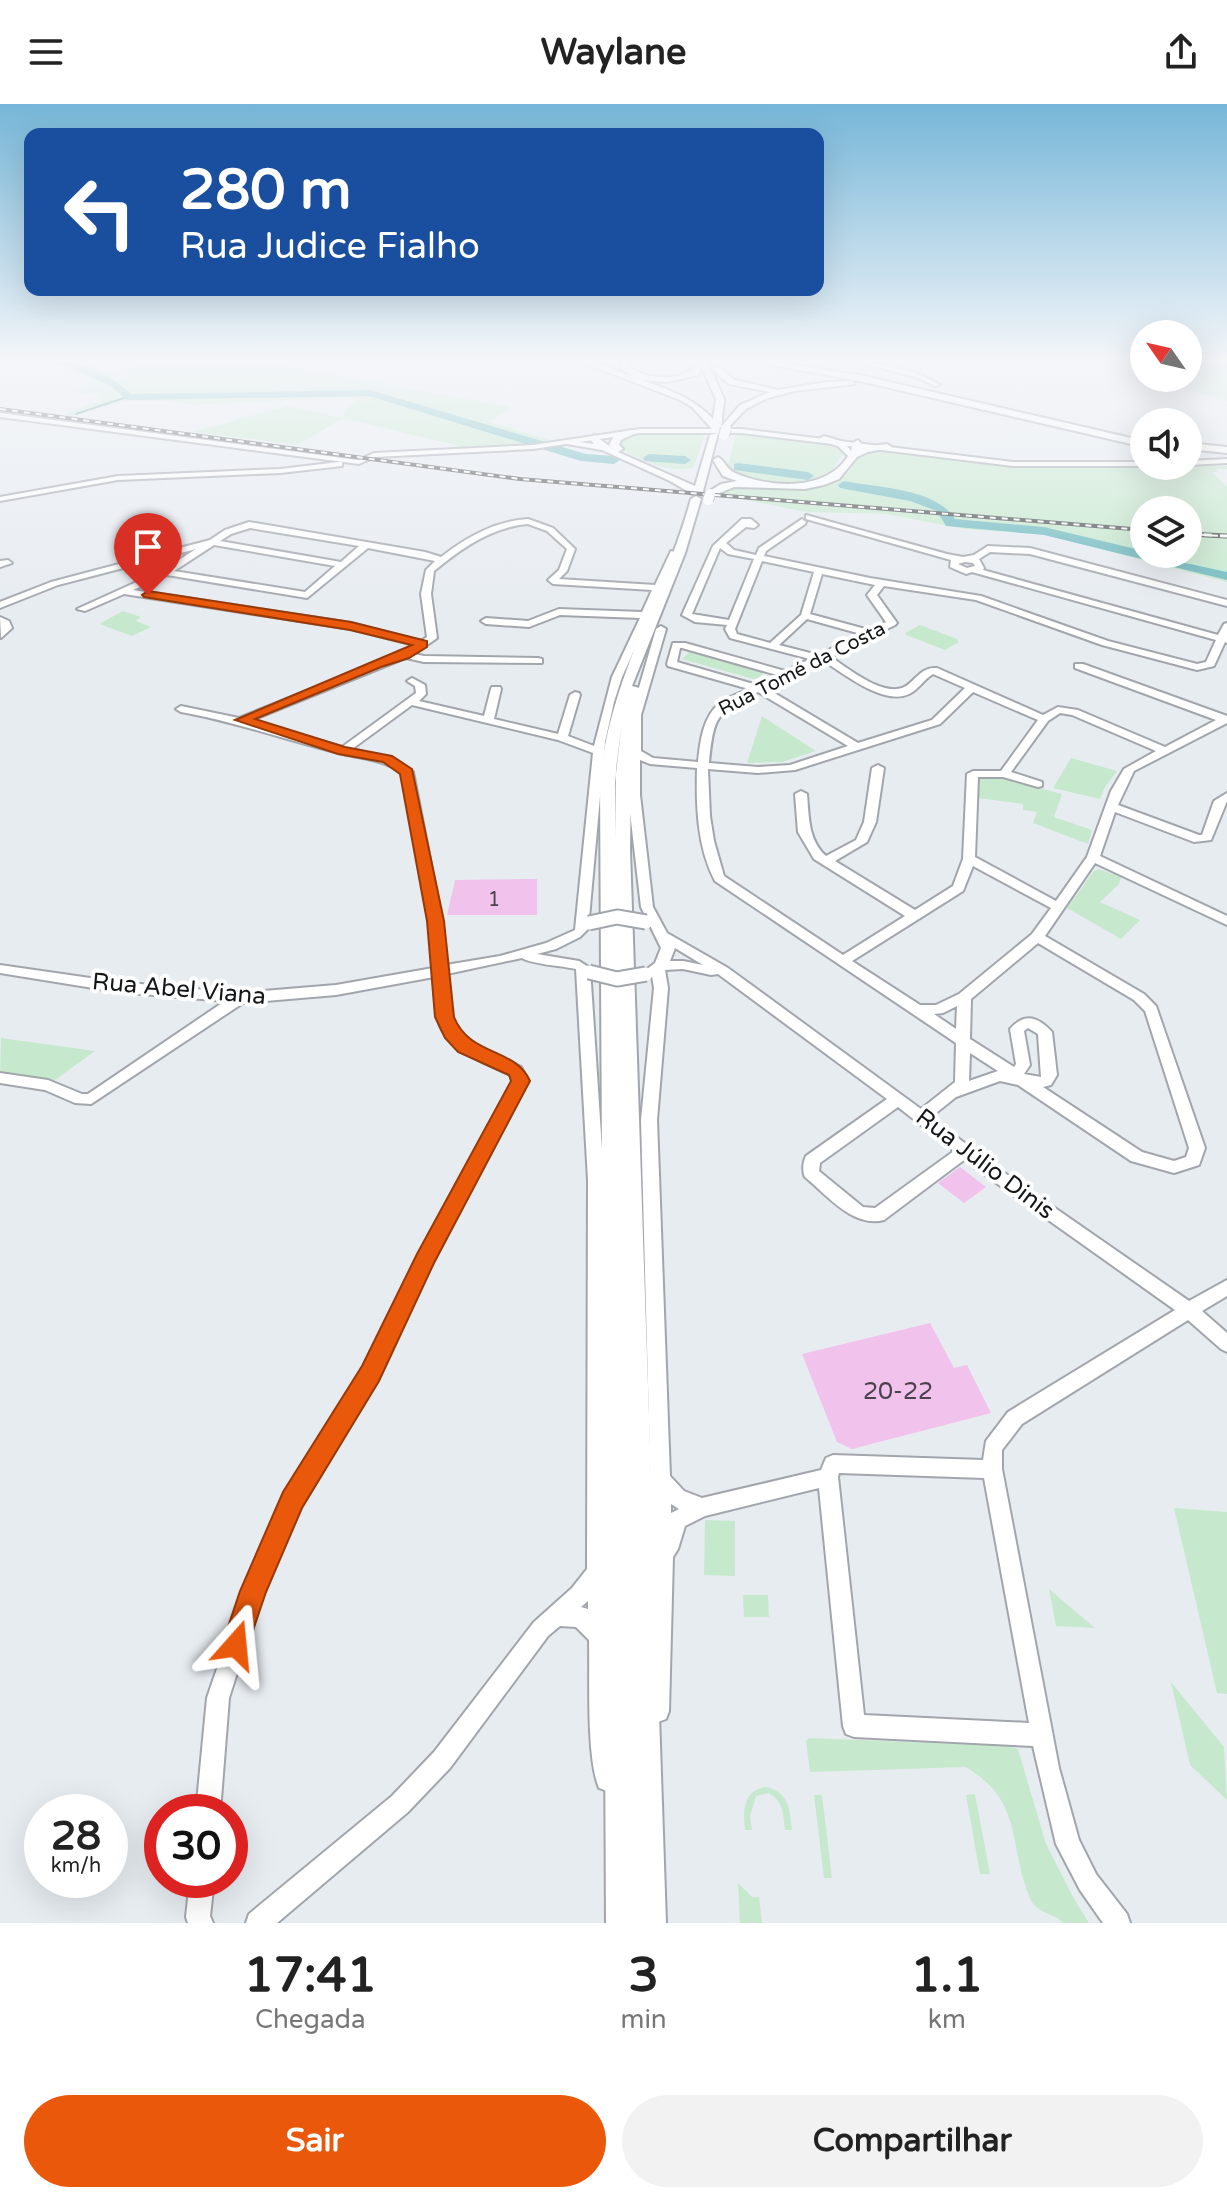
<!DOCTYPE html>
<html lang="pt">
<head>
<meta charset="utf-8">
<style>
	:root { --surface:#fff; --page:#f2f2f2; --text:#222; --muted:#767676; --accent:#ea580c }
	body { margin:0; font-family:"Varela Round",sans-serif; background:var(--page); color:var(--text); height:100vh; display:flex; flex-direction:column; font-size:30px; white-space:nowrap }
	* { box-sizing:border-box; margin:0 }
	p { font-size:26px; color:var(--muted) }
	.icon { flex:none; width:44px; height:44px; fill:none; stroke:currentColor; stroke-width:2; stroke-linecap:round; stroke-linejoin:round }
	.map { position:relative; height:1819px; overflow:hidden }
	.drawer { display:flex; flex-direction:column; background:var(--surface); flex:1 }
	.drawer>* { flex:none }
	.guide { position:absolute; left:24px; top:24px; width:800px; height:168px; border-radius:16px; box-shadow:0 8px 32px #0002; background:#1a4fa0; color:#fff; overflow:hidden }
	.needle { width:52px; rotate:304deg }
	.tools { position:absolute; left:1130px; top:216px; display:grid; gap:16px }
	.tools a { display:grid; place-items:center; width:72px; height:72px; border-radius:50%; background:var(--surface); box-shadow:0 8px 32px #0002; font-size:40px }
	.speed { position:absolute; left:24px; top:1690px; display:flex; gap:16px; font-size:40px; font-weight:700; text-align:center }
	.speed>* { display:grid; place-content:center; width:104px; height:104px; border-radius:50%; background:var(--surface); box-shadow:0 8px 32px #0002; line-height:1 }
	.speed small { font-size:20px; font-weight:400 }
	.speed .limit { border:12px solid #d22; background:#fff; color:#111 }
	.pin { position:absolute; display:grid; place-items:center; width:68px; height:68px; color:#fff; margin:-82px -34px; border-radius:50% 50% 50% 0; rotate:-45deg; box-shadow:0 0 8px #0007 }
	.pin .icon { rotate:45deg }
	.me { position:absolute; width:88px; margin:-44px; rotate:18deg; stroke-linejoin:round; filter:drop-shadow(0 0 6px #0008) }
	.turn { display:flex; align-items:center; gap:28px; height:168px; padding:0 24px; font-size:36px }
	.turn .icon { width:104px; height:104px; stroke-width:2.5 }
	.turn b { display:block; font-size:56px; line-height:68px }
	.eta { display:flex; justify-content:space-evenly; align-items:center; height:136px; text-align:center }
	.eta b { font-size:48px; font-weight:700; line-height:56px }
	.cta { display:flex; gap:16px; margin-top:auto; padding:16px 24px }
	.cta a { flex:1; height:92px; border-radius:48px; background:var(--accent); color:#fff; font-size:32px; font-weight:700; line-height:92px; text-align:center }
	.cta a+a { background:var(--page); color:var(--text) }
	header { display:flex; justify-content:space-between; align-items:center; height:104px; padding:0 24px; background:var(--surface); font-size:36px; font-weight:700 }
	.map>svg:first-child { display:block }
	.green { fill:#c6e9cd; fill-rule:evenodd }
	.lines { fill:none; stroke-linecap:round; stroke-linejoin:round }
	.stream { stroke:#52888d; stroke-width:2 }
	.river { fill:#6cb9bf; fill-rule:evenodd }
	.building { fill:#f1c2ec }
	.minor-casing { stroke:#a2a6ac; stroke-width:4 }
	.major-casing { stroke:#a2a6ac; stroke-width:4 }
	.minor { fill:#fff; fill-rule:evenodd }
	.major { fill:#fff; fill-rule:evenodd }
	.rail-far1-casing { stroke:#484b4e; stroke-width:4 }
	.rail-casing { stroke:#484b4e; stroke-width:5 }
	.rail-far1 { stroke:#fff; stroke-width:2; stroke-dasharray:6; stroke-linecap:butt }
	.rail { stroke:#fff; stroke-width:3; stroke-dasharray:8; stroke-linecap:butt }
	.minor-bridge-casing { stroke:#a2a6ac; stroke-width:17; stroke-linecap:butt }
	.major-bridge-casing { stroke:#a2a6ac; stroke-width:12; stroke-linecap:butt }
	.minor-bridge { stroke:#fff; stroke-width:13 }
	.major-bridge { stroke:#fff; stroke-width:10 }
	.route { fill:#ea580c; stroke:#983908; stroke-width:2 }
	.labels { text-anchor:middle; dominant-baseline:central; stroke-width:8; stroke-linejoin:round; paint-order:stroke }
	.far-street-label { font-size:20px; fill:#141618; stroke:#fff }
	.number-label { font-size:20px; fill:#4b414d }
	.street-label { font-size:24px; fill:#141618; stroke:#fff }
	.near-number-label { font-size:24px; fill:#4b414d }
</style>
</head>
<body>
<header><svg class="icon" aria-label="menu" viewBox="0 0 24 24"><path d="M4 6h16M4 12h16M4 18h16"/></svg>Waylane<svg class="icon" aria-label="share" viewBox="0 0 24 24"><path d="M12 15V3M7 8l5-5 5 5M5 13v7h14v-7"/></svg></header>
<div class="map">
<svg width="1227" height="1819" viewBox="0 0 1227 1819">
	<rect width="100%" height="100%" fill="#e7ecf1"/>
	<path class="green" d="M50 258H79L121 271 123 278 135 258H290L284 262 511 303 489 318 557 338 468 344 343 314 298 341 192 328 288 302 342 314 348 302 361 295 349 293 195 301 168 297H122L68 313 67 309 101 296 98 289 83 290 76 287 98 276Z
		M1195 258H1227V297L1199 289C1194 279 1196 270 1191 261Z
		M641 329H705L694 363C673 371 632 355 617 340L629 330Z
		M736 330C762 331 824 330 844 347 839 355 834 367 825 372 799 385 750 379 727 364Z
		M882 345 1033 363 1227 362V365H1216L1217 368H1212L1227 383V478L1043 430 965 425 887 410 806 408 722 391C744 366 814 399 845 372 851 367 855 357 859 351ZM1144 406H1188V450H1144Z
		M123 507 141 513 136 517 151 523 132 532 99 520Z
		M920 521 957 535 959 538 945 546 906 531 905 529Z
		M691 547 765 567 757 576 682 555Z
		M762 612 816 647 782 658 747 659Z
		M1071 654 1117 667 1105 683 1100 695 1053 684Z
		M989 671 1062 690 1054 713 1092 726 1088 740 1033 719 1037 708 1023 706V700L977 694V673Z
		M1099 765 1121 773 1119 780 1100 798 1140 816 1121 835 1067 804 1094 767Z
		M1 934 95 947 48 981 0 974Z
		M1174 1404 1227 1408V1590L1217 1589Z
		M705 1416 735 1417V1472L704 1471Z
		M1049 1485 1095 1524 1056 1522Z
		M743 1491H768L769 1513H744Z
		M1171 1578 1224 1643 1227 1696 1190 1661Z
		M809 1634 1007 1642 1018 1645 1046 1740 1073 1793 1089 1819H1063C1053 1808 1036 1810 1030 1794 1007 1740 1025 1699 966 1663L810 1668 806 1637Z
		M766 1683C789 1688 790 1706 792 1726H785C783 1709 784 1698 768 1689L756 1692 750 1712 752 1726H745C743 1707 743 1686 766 1683Z
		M975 1690 990 1770H980L966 1691Z
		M814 1691H822L832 1774H824Z
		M738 1779 752 1793H759L762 1819H740Z"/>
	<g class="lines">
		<path class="stream" d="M76 310 127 293"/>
		<path class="river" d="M57 258C82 258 113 271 130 290L370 286 586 350 614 352 620 356 614 360 581 357 369 292 127 296 111 282Z
			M649 350 685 352 691 356 685 360 645 357 643 354Z
			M738 359 808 368 814 372 808 376 734 366V360Z
			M844 377C878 384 936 384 955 415L1044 423 1144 447V450L1227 468V476L1044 431 946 422 937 407 910 397 840 384 838 381Z"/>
	</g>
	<path class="building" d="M537 775V811H447L455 776Z
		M960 1063 986 1083 964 1099 938 1079Z
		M930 1219 954 1264 967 1261 991 1309 852 1345 837 1338 802 1250Z"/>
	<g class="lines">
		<defs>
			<path id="minor" d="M857 258C884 258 918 267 940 281L935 282 916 273Z
				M0 309 358 356 374 349 533 341 640 325H741L1013 358H1144L1145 362H1013L741 329H640L533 345 375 353 359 360 0 313Z
				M1227 355V359L1188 361V357Z
				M339 358H342V362L280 369 118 376 0 397V393L118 372 280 365Z
				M806 411 947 450 963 453 974 451 988 442 1030 444 1227 496V502L1030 450 990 448 979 455 984 464 983 466 1218 531 1224 520 1227 519V539L1225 538 1214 562 1197 566 1102 541 976 496 884 482 877 491 897 519 895 521 831 553C849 565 890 599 910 579 919 571 924 563 937 564L1043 611 1058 603 1078 606 1165 643 1216 616 1075 564V560H1083L1227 612V619L1134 667 1118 701 1199 731H1202L1214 697 1227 689V697L1211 736 1194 738 1115 708 1100 752 1227 812V821L1095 759 1045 832 1144 890 1156 902 1205 1044 1199 1061 1174 1069 1131 1057 1018 981 1000 977 956 993 931 1013 993 1061 1189 1197 1227 1176V1192L1202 1207 1227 1229V1248L1221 1245 1188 1216 1022 1320 1002 1346V1365L1059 1664 1079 1736 1096 1770 1127 1810 1130 1819H1103L1080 1786 1056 1740 1033 1642 854 1633 846 1630 843 1622 819 1384 705 1412 685 1422 678 1445 673 1453 669 1607 666 1615 658 1618 650 1615 647 1607 653 1469 641 1016 654 884 652 872 645 871 643 868 655 859 661 844 641 803 628 691 631 611 656 525 661 522 666 525 641 611V647L653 654 698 658C700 638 703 612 720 599 728 593 740 589 749 585L668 562 667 560 673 539H685L785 567 810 555 730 534 725 525 727 521 695 518 682 511 713 442 742 415H751L758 421 754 424 746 423 726 439 734 446 756 451 759 444 802 415 806 418 805 420 766 447 764 452 870 474 981 492 1108 537 1197 560 1206 558 1216 536 972 468 966 470 950 463 951 456 806 415ZM720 444 728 450 754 455 729 516 692 510ZM762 457 814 468 801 511 770 539 737 530 735 525ZM965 458 973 459 975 462 967 464 958 460ZM822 470 875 481 867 491 886 518 869 526 810 510ZM807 515 861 530 818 551 779 541ZM680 544H682L777 571 757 581 677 558ZM824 557C844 570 884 602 909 590 918 586 924 575 933 570L965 584 932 616 858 639 766 584ZM758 588 848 642 790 661 758 663 709 659C714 611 716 609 758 588ZM973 588 1038 616 1001 667H973L967 670 963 755 953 782 915 806 835 757 867 738 876 718 884 664 878 661 872 664 864 718 856 736 826 752C808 736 809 713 807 690L801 687 795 690 798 728 814 755 905 812 843 851 724 772 714 737 710 712 708 665 758 669 795 666 940 620ZM1060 609 1072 611 1156 647 1124 665 1111 687 1087 753 1056 797 975 753 978 673H1003L1038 683 1042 682V678L1011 668 1048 617ZM640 656 650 660 697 664C696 701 697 743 715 777L956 939 955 978 921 1005 728 864 667 829 653 803 640 691ZM973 762 1051 804 1032 830 959 890 936 901H920L852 857 963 787ZM1038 839 1134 896 1145 907 1189 1044 1186 1053 1174 1057 1142 1048 1043 983 1051 981 1057 971 1052 928C1038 913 1025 908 1010 925L1016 960 1014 963 970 935 971 895ZM675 844 703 861 683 857H670ZM683 865 711 871 718 870 887 995 806 1052C803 1058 802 1067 805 1073 827 1091 853 1124 884 1116L964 1056 1175 1206 1008 1308 986 1337 983 1356 833 1351 826 1354 821 1366 702 1394 684 1387 670 1372 657 1016 668 884 665 866ZM957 902 956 925 934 910 943 909ZM1028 924 1038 930 1041 973 1024 970 1030 961 1024 927ZM970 949 998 967 969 977ZM898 1003 954 1047 875 1104 863 1103 819 1067 820 1059ZM839 1369 984 1374 1029 1619 864 1611 838 1373ZM671 1400 679 1405 671 1409Z
				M528 415 553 424 575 445 567 467 559 475 655 481 671 447 678 449 622 573 614 598 605 638 588 825 580 833 556 845 537 850 579 857 590 864 604 1076 606 1440 614 1636 618 1676 615 1684 607 1687 599 1684C586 1653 590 1573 589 1536L576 1523 560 1522 548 1532 450 1664 408 1708 277 1819H246L249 1810 392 1692 434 1648 534 1518 572 1484 587 1465 588 1076 576 865C563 862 530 860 522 854L447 870 451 913 457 927 470 939 521 963 528 977 432 1159 376 1276 299 1402 263 1488 229 1594 220 1708H196L207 1594 246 1480 285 1389 364 1264 419 1152 514 977 510 971C482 957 444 947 437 912 434 899 435 885 434 873L336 891 243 899 91 1000 75 999 45 986 0 979V969L48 976 82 990H88L225 897 118 888 0 869V861L118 878 240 889 336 881 433 864 430 817 402 669C384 656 364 655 343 650 289 637 237 618 181 608L176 605 181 602 239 614 401 549 414 541 351 525 124 490 85 507 77 505 163 466 196 445 58 481 0 504V498L51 478 210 436 225 426 249 418 425 448 441 453C467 433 495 417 528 415ZM528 420 547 427 567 445 559 466 548 476 553 480 652 486 642 508 559 505 528 517 486 514 481 517 486 520 529 523 560 511 640 514 612 573 594 642 568 632 580 591 579 589 575 588 570 591 558 630 494 615 501 585 500 583H492L491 585 484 612 419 597 426 590 425 581 412 574 407 577 415 582 416 589 342 643 250 617 406 554 424 558 542 559V555L538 554 424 552 414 550 437 534 431 490 434 467C462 444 492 423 528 420ZM250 424 359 442 341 458 220 437 231 430ZM214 441 335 462 305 488 174 467ZM368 444 435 457 426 466 421 490 427 533 421 537 351 519 133 486 167 471 307 494ZM412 601 558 636 593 649 575 826 546 839 500 852 446 861 442 817 413 668 395 656 352 645ZM588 1497V1505L581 1503Z
				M0 457 8 456 12 459 0 463Z
				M0 513 9 517 12 524 1 534Z
				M190 1776H214L210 1812 213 1819H188L186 1813Z"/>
			<path id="major" d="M581 258H594L631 272 620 263 622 258H630L628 262C647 277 684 279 698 258L708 259 724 295 721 324 713 326 692 303 680 296ZM702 264 716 295 713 315C692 293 669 286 642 276L668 278 698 271Z
				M756 258H777L864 272 1144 337V343L864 278Z
				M716 261 735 276 778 286 826 278 851 277 855 280 795 287 768 294 746 305 726 326 721 323 740 301 770 288 729 280 713 266Z
				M630 326 638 328 621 336 619 341 623 345 618 348 695 382 710 331 718 329 702 391H694L670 377 602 346 561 339 566 336 594 340 589 334 594 331 612 344 609 341 614 332Z
				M824 332 844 338 851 347 853 339 858 336 864 343 887 340 892 343 868 348 857 353 839 375 824 381 805 385 734 383 710 393 705 390 721 380 737 377 723 372 713 356 718 353C725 357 727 366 735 369 769 384 826 388 848 352L838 342 821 337 819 335Z
				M1188 339 1227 343V349L1188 345Z
				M696 392 701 395 685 449 632 582 643 585 631 665 630 746 666 1819H606L600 678C609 574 664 493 691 395ZM622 618 616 665 615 734V678Z"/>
		</defs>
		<use href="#minor" class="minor-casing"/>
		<use href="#major" class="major-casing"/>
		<use href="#minor" class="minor"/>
		<use href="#major" class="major"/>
		<defs>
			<path id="rail-far1" d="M0 305 520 375 1144 426
				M1188 430 1220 432"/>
			<path id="rail" d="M1188 430 1227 432"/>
		</defs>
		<use href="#rail-far1" class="rail-far1-casing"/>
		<use href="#rail" class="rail-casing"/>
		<use href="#rail-far1" class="rail-far1"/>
		<use href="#rail" class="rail"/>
		<defs>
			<path id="minor-bridge" d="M589 819 617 813 646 818
				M589 868 617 875 646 870"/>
			<path id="major-bridge" d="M724 331 726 325
				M708 396 710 390"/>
		</defs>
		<use href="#minor-bridge" class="minor-bridge-casing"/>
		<use href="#major-bridge" class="major-bridge-casing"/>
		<use href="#minor-bridge" class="minor-bridge"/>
		<use href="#major-bridge" class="major-bridge"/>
	</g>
	<linearGradient id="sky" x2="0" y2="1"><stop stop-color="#76b6d8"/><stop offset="0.5" stop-color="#f4f6f9"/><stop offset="1" stop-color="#f4f6f9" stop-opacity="0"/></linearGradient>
	<rect width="1227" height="513" fill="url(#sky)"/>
	<path class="route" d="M148 487 351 518 427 537V543L409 554 381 563 255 615 345 643 392 652 412 665 444 817 454 913C470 953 515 943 530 977L434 1159 379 1277 302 1404 266 1488 245 1550 236 1554 226 1550 222 1541 240 1487 283 1388 362 1262 417 1150 511 977 509 971 458 948 445 934 435 913 427 817 400 670 383 658 338 650 235 616 412 541 350 526 144 493 142 491Z"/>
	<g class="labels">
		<g class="far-street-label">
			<text transform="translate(802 565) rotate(-27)">Rua Tomé da Costa</text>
		</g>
		<g class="number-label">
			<text x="494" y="796">1</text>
		</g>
		<g class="street-label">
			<text transform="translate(179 885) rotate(5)">Rua Abel Viana</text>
			<text transform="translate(985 1060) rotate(37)">Rua Júlio Dinis</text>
		</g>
		<g class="near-number-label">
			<text x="898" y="1287">20-22</text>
		</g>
	</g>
</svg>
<div class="tools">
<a><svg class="needle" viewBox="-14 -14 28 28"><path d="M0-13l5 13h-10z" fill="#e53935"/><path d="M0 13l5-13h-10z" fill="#767676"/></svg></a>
<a><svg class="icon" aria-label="sound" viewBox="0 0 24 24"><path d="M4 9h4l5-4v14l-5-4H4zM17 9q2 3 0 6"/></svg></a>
<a><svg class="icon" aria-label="layers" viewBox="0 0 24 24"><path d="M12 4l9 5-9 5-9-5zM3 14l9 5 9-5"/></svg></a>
</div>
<div class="speed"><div>28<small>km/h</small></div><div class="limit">30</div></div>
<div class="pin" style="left:148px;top:491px;background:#d93025"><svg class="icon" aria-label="arrive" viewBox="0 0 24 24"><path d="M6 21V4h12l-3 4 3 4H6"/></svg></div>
<svg class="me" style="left:236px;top:1541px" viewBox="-20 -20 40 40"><path d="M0-17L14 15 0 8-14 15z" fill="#ea580c" stroke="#fff" stroke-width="4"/></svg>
<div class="guide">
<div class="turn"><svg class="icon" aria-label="left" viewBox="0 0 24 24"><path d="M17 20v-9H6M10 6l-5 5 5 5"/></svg><div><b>280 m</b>Rua Judice Fialho</div></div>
</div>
</div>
<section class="drawer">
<div class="eta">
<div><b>17:41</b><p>Chegada</p></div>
<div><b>3</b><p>min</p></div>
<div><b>1.1</b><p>km</p></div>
</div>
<div class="cta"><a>Sair</a><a>Compartilhar</a></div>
</section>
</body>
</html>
